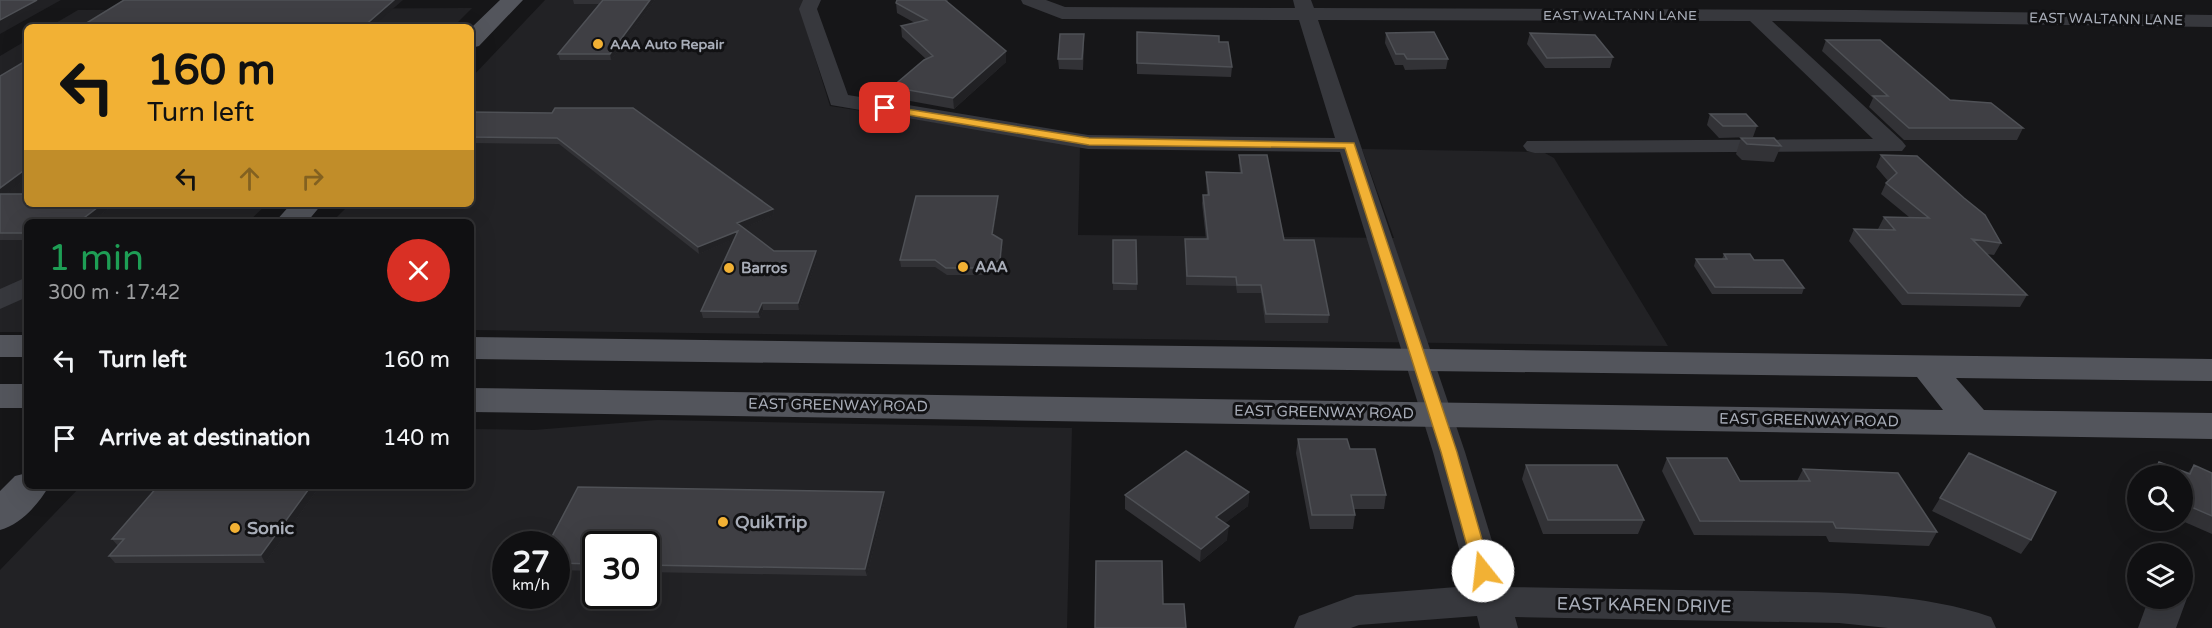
<!DOCTYPE html>
<html lang="en">
<head>
<meta charset="utf-8">
<style>
	:root { --surface:#101012; --page:#19191b; --text:#f1f3f6; --muted:#9c9d9f; --line:#303032 }
	body { margin:0; font-family:"Varela Round",sans-serif; background:var(--page); color:var(--text); height:100vh; display:flex; flex-direction:column; font-size:22px; white-space:nowrap }
	* { box-sizing:border-box; margin:0 }
	p { font-size:20px; color:var(--muted) }
	.icon { flex:none; width:33px; height:33px; fill:none; stroke:currentColor; stroke-width:2; stroke-linecap:round; stroke-linejoin:round }
	.map { position:relative; flex:1; overflow:hidden }
	.drawer { position:absolute; left:24px; top:219px; width:450px; height:270px; display:flex; flex-direction:column; background:var(--surface); border-radius:9px; box-shadow:0 6px 24px #0002,0 0 0 2px var(--line) }
	.drawer>* { flex:none }
	.banner { position:absolute; left:24px; top:24px; width:450px; height:183px; border-radius:9px; box-shadow:0 6px 24px #0002,0 0 0 2px var(--line); background:#f2b134; color:#111; overflow:hidden }
	.buttons { position:absolute; left:2127px; top:465px; display:grid; gap:12px }
	.buttons a { display:grid; place-items:center; width:66px; height:66px; border-radius:50%; background:var(--surface); box-shadow:0 6px 24px #0002,0 0 0 2px var(--line); font-size:30px }
	.speed { position:absolute; left:492px; top:531px; display:flex; gap:12px; font-size:30px; font-weight:700; text-align:center }
	.speed>* { display:grid; place-content:center; width:78px; height:78px; border-radius:50%; background:var(--surface); box-shadow:0 6px 24px #0002,0 0 0 2px var(--line); line-height:1 }
	.speed small { font-size:15px; font-weight:400 }
	.speed .limit { border:3px solid #111; border-radius:9px; background:#fff; color:#111 }
	.pin { position:absolute; display:grid; place-items:center; width:51px; height:51px; color:#fff; margin:-26px; border-radius:12px; box-shadow:0 3px 9px #0006 }
	.me { position:absolute; width:66px; margin:-33px; rotate:344deg; stroke-linejoin:round; filter:drop-shadow(0 0 4px #0008) }
	.turn { display:flex; align-items:center; gap:21px; height:126px; padding:0 24px; font-size:27px }
	.turn .icon { width:78px; height:78px; stroke-width:2.5 }
	.turn b { display:block; font-size:42px; line-height:51px }
	.lanes { display:flex; align-items:center; height:57px; padding:0 24px; background:#0003; justify-content:center; gap:30px; direction:ltr }
	.lanes .off { opacity:.35 }
	.round { display:grid; place-items:center; flex:none; width:63px; height:63px; border-radius:32px; background:var(--page) }
	.summary { display:flex; align-items:center; justify-content:space-between; height:102px; padding:0 24px }
	h1 { font-size:36px; font-weight:600; line-height:45px; color:#1e9e55 }
	ul { padding:0; list-style:none }
	li { display:flex; align-items:center; gap:18px; height:78px; padding:0 24px }
	li div { flex:1 }
	li b { display:block; font-size:22px }
	li em { font-style:normal }
	.map>svg:first-child { display:block }
	.built { fill:#222225; fill-rule:evenodd }
	.lines { fill:none; stroke-linecap:round; stroke-linejoin:round }
	.minor { fill:#37383d; fill-rule:evenodd }
	.major { fill:#53555c; fill-rule:evenodd }
	.wall { fill:#323236 }
	.shaded-wall { fill:#212124 }
	.building { fill:#3f3f44; stroke:#4f5156; stroke-width:1.5 }
	.route { fill:#f2b134; stroke:#9d7322; stroke-width:1.5 }
	.poi-dot { fill:#f2b134; stroke:#111113; stroke-width:2 }
	.labels { text-anchor:middle; dominant-baseline:central; stroke-width:6; stroke-linejoin:round; paint-order:stroke }
	.far-street-label { font-size:14px; fill:#a8adb8; stroke:#111113 }
	.far-poi-label { font-size:14px; font-weight:bold; fill:#a8adb8; stroke:#111113; text-anchor:start }
	.poi-label { font-size:15px; font-weight:bold; fill:#a8adb8; stroke:#111113; text-anchor:start }
	.street-label { font-size:15px; fill:#a8adb8; stroke:#111113 }
	.near-poi-label { font-size:18px; font-weight:bold; fill:#a8adb8; stroke:#111113; text-anchor:start }
	.near-street-label { font-size:18px; fill:#a8adb8; stroke:#111113 }
</style>
</head>
<body>
<div class="map">
<svg width="2212" height="628" viewBox="0 0 2212 628">
	<rect width="100%" height="100%" fill="#161618"/>
	<path class="built" d="M545 0H804L800 9 830 106 1080 145 1078 235 1394 238 1362 149 1543 152 1554 158 1668 346 471 330V222H332L350 204H471V78Z
		M472 8 453 27H49L78 10Z
		M27 40V204H267L248 222H27V332H0V56Z
		M657 420 1072 428 1067 628H0V570L81 486H471V429L534 430ZM506 544H556V596H506ZM596 544H646V596H596Z"/>
	<g class="lines">
		<path class="minor" d="M803 0H821L817 9 848 95 1088 135 1335 138 1299 20 1062 19 1023 4 1021 0H1046L1065 7 1295 8 1293 0H1311L1314 8 1857 10 2212 15V27L1772 21 1902 141 1906 146 1902 151 1535 153 1527 151 1523 146 1527 141 1873 139 1750 21 1318 20 1465 452 1506 587C1588 588 1670 590 1752 591 1831 593 1915 591 1991 617L1996 628H1888L1839 623 1515 617 1518 628H1480L1477 616 1359 625 1351 628H1294L1299 616 1356 595 1469 586 1433 452 1340 152 1088 149 831 105 799 9Z
			M27 277V297L0 309V289Z
			M2182 590 2187 598 2176 628H2138L2149 598H2182Z"/>
		<path class="major" d="M500 0H523L479 46 471 48V28Z
			M291 204H322L307 222H275Z
			M0 335H27V357H0Z
			M471 337 2212 359V381L1956 378 1984 410 2212 413V439L471 412V388L1943 410 1917 377 471 359Z
			M0 384H27V408H0Z
			M27 473V486H49C38 505 21 524 0 530V491L15 476Z"/>
	</g>
	<path class="wall" d="M573 0H655L611 60H560L558 54 599 4H574Z
		M897 0H948L947 2 1006 62 954 109 894 98 892 87 926 59 902 37 901 26 915 23 897 13 896 3Z
		M1137 32 1219 42 1232 67 1231 77 1137 74Z
		M1386 33 1448 59 1446 69 1405 70 1403 65H1395L1385 43Z
		M1530 33 1613 57 1610 68H1545L1527 44Z
		M1826 40 1950 100 2023 128 2017 140H1904L1869 107 1873 98 1822 51Z
		M1084 44 1083 70 1059 69 1058 59Z
		M0 76 27 178 5 194 27 204H114L92 222H27V240H0Z
		M471 112 552 113 773 209 774 215 743 228 774 251 817 258 799 310H763L760 318H703L701 311 734 239 699 254 559 144 471 143Z
		M1710 114 1757 126 1753 137 1719 138 1707 125Z
		M1741 138 1781 146 1774 162 1742 160 1736 154Z
		M1239 155 1284 240 1329 315 1328 323H1265L1261 293H1237L1236 286 1186 285 1185 239H1206L1202 203 1203 195H1207L1206 180V172L1240 173 1239 163Z
		M1881 155 2001 243 1994 255 1986 254 2027 295 2020 307 1902 305 1849 241 1854 229 1879 230 1878 229 1884 217H1909L1881 194 1886 183 1888 181 1876 167Z
		M998 196V202L993 235 1002 240 1003 246 1000 267 984 275H947L935 267H901L900 260Z
		M1113 240H1136L1137 290H1113Z
		M1724 254 1754 260 1804 288 1802 294H1712L1694 266 1696 259H1722Z
		M1298 439 1350 449 1386 495 1384 509H1354L1355 515 1353 529H1310L1296 453Z
		M1667 458 1740 481H1797L1803 469 1937 532 1929 546 1829 542 1826 536 1694 535 1662 471Z
		M2159 462 2188 473 2194 465 2212 473V534L2180 520H2182V476H2149Z
		M1526 465 1644 520 1638 534H1543L1522 479Z
		M158 486H320L265 563H115L109 556 118 546 112 539Z
		M1249 492 1248 506 1225 523 1227 540 1200 562 1125 509V495Z
		M1940 498 2031 540 2021 554 1932 511Z
		M885 499 867 576 646 572V544H596V571L556 570V544Z"/>
	<path class="shaded-wall" d="M37 0H61L0 34V20Z
		M394 0H403L372 27H363Z
		M650 0H655L611 60 610 54Z
		M1006 51V62L954 109 953 98Z
		M27 168V178L0 198V188Z
		M998 196V202L992 241V234Z
		M102 204H114L92 222H86L84 218Z
		M773 209 774 215 739 230 737 223Z
		M738 231 739 237 699 254 698 247Z
		M1002 240 1003 246 1000 267 984 275V268Z
		M816 251 817 258 799 310 798 303Z
		M762 303 763 310 760 318 758 312Z
		M311 486H320L265 563 261 555Z
		M884 492 885 499 867 576 865 569Z
		M1249 492 1248 506 1215 531 1216 517Z
		M1229 526 1227 540 1200 562 1201 549Z"/>
	<path class="building" d="M0 0H37L0 20Z
		M124 0H394L363 27H80Z
		M603 0H650L610 54H558Z
		M897 0H945L1006 51 953 98 892 87 924 60 933 56 901 26 927 20 896 3Z
		M1137 32 1219 36V42H1228L1232 67 1137 63Z
		M1434 32 1448 59H1407L1404 54H1396L1386 33Z
		M1530 33 1595 35 1613 57 1547 58Z
		M1060 34H1084L1082 59H1058Z
		M1826 40H1880L1950 100 1991 103 2023 128H1909L1873 96H1888Z
		M27 60V168L0 188V76Z
		M555 108H633L773 209 737 223 774 251H816L798 303H762L758 312 701 311 738 231 698 247 557 138 471 137V112L552 113Z
		M1710 114H1746L1757 126H1723Z
		M1741 138H1774L1781 146 1747 144Z
		M1239 155H1267L1284 240H1314L1329 315 1266 314 1261 285H1237L1236 277 1187 276 1185 239H1208L1203 195H1209L1206 172 1242 173Z
		M1881 155 1917 156 1964 198 1985 215 2001 243 1972 239 2027 295 1908 293 1854 229 1895 230 1884 217 1929 218 1886 183 1897 173Z
		M0 194H27V204H102L84 218 87 222H27V233H0Z
		M916 196H998L992 234 1002 240 1000 260 984 268H946L935 260H900Z
		M1113 240H1136L1137 284 1113 283Z
		M1724 254H1750L1754 260H1783L1804 288 1715 287 1696 259H1727Z
		M1298 439H1347L1350 449H1375L1386 495H1351L1355 515H1312Z
		M1186 451 1249 492 1216 517 1229 526 1201 549 1125 495Z
		M1969 453 2056 492 2031 540 1940 498Z
		M1667 458H1727L1740 481H1810L1803 469 1898 473 1937 532 1836 528 1833 522 1700 521Z
		M2159 462 2190 474 2194 465 2212 473V516L2182 503V476H2153Z
		M1526 465H1617L1644 520H1548Z
		M158 486H311L261 555 109 556 124 539H112Z
		M578 487 884 492 865 569 646 565V544H596V564L556 563V544H548Z
		M1096 561H1162L1163 604H1184L1186 628H1095Z"/>
	<path class="route" d="M881 105 1089 138 1354 143 1457 452 1491 571 1489 575H1476L1474 571 1441 452 1345 148 1089 145 885 111 881 110Z"/>
	<g class="poi-dot">
		<circle cx="598" cy="44" r="6"/>
		<circle cx="963" cy="267" r="6"/>
		<circle cx="729" cy="268" r="6"/>
		<circle cx="723" cy="522" r="6"/>
		<circle cx="235" cy="528" r="6"/>
	</g>
	<g class="labels">
		<g class="far-street-label">
			<text x="1620" y="15">EAST WALTANN LANE</text>
			<text transform="translate(2106 19) rotate(1)">EAST WALTANN LANE</text>
		</g>
		<g class="far-poi-label">
			<text x="610" y="44">AAA Auto Repair</text>
		</g>
		<g class="poi-label">
			<text x="975" y="267">AAA</text>
			<text x="741" y="268">Barros</text>
		</g>
		<g class="street-label">
			<text transform="translate(838 405) rotate(1)">EAST GREENWAY ROAD</text>
			<text transform="translate(1324 412) rotate(1)">EAST GREENWAY ROAD</text>
			<text transform="translate(1809 420) rotate(1)">EAST GREENWAY ROAD</text>
		</g>
		<g class="near-poi-label">
			<text x="735" y="522">QuikTrip</text>
			<text x="247" y="528">Sonic</text>
		</g>
		<g class="near-street-label">
			<text transform="translate(1644 605) rotate(1)">EAST KAREN DRIVE</text>
		</g>
	</g>
</svg>
<div class="buttons">
<a><svg class="icon" aria-label="search" viewBox="0 0 24 24"><circle cx="10" cy="10" r="6"/><path d="M15 15l6 6"/></svg></a>
<a><svg class="icon" aria-label="layers" viewBox="0 0 24 24"><path d="M12 4l9 5-9 5-9-5zM3 14l9 5 9-5"/></svg></a>
</div>
<div class="speed"><div>27<small>km/h</small></div><div class="limit">30</div></div>
<div class="pin" style="left:885px;top:108px;background:#d93025"><svg class="icon" aria-label="arrive" viewBox="0 0 24 24"><path d="M6 21V4h12l-3 4 3 4H6"/></svg></div>
<svg class="me" style="left:1483px;top:571px" viewBox="-20 -20 40 40"><circle r="19" fill="#fff"/><path d="M0-13L10 11 0 6-10 11z" fill="#f2b134"/></svg>
<div class="banner">
<div class="turn"><svg class="icon" aria-label="left" viewBox="0 0 24 24"><path d="M17 20v-9H6M10 6l-5 5 5 5"/></svg><div><b>160 m</b>Turn left</div></div>
<div class="lanes"><svg class="icon" aria-label="left" viewBox="0 0 24 24"><path d="M17 20v-9H6M10 6l-5 5 5 5"/></svg><svg class="icon off" aria-label="ahead" viewBox="0 0 24 24"><path d="M12 20V5M6 11l6-6 6 6"/></svg><svg class="icon off" aria-label="right" viewBox="0 0 24 24"><path d="M7 20v-9h11M14 6l5 5-5 5"/></svg></div>
</div>
<section class="drawer">
<div class="summary"><div><h1>1 min</h1><p>300 m · 17:42</p></div><a class="round" style="background:#d93025;color:#fff"><svg class="icon" aria-label="close" viewBox="0 0 24 24"><path d="M6 6l12 12M18 6L6 18"/></svg></a></div>
<ul>
<li><svg class="icon" aria-label="left" viewBox="0 0 24 24"><path d="M17 20v-9H6M10 6l-5 5 5 5"/></svg><div><b>Turn left</b></div><em>160 m</em></li>
<li><svg class="icon" aria-label="arrive" viewBox="0 0 24 24"><path d="M6 21V4h12l-3 4 3 4H6"/></svg><div><b>Arrive at destination</b></div><em>140 m</em></li>
</ul>
</section>
</div>
</body>
</html>
